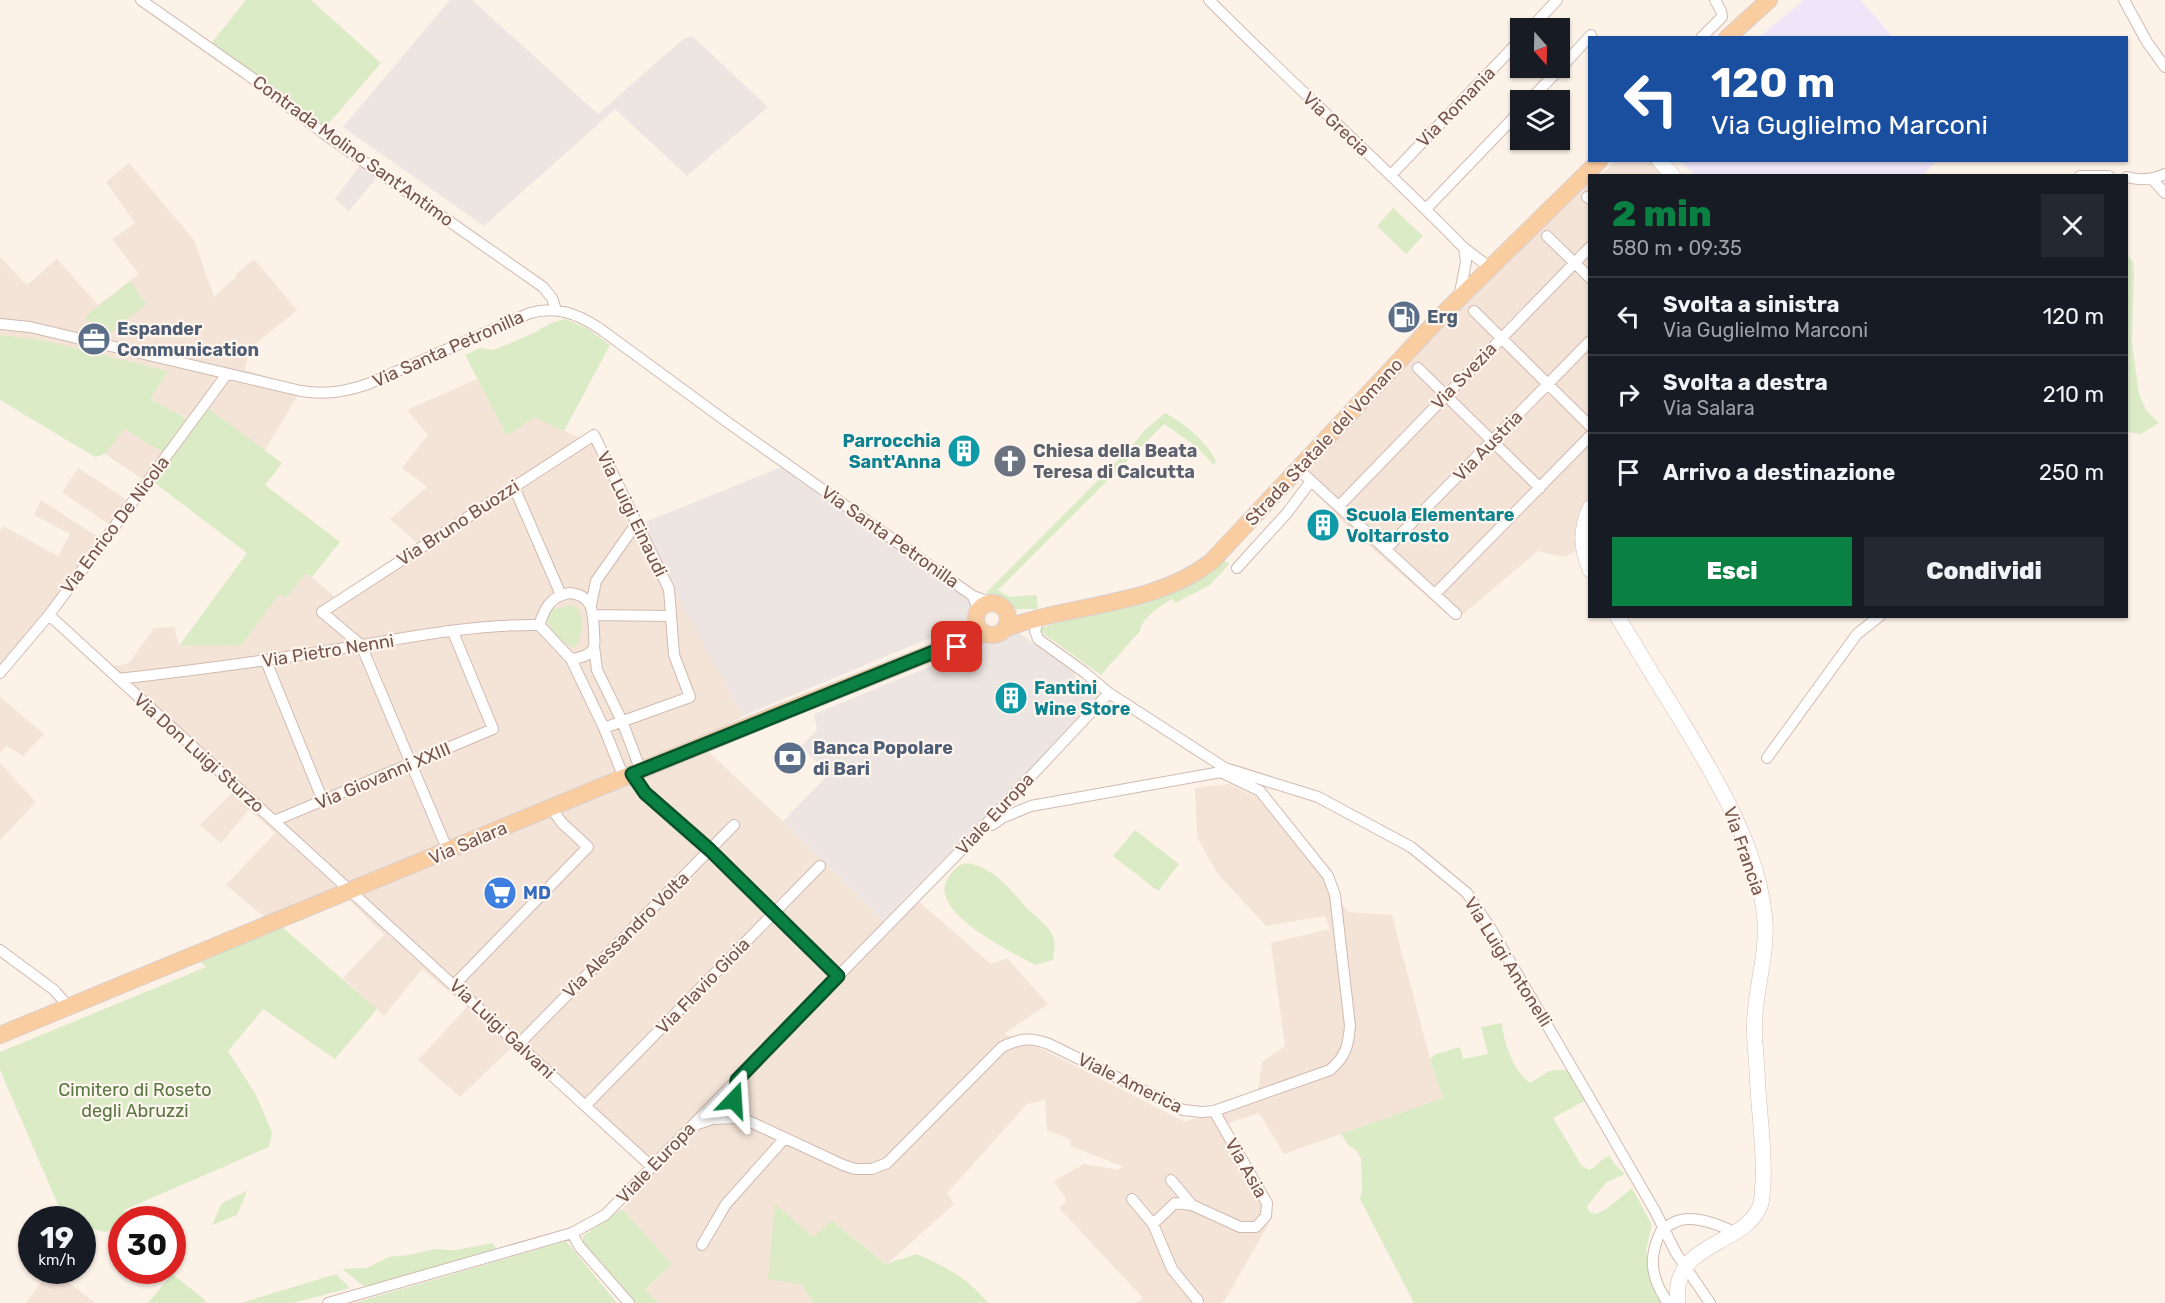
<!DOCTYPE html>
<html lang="it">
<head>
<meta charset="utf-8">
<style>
	:root { --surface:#171b24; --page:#242831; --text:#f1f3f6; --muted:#9ea1a6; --line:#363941; --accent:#0b8043 }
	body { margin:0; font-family:Rubik,sans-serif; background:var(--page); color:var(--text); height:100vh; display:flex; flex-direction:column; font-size:22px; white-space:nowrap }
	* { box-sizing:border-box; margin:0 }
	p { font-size:20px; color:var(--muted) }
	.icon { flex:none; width:33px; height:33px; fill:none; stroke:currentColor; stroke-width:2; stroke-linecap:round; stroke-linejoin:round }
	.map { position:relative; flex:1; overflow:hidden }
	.details { position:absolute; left:1588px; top:174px; width:540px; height:444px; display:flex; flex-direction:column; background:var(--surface); border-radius:0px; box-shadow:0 2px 4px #0004 }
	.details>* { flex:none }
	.guide { position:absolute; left:1588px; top:36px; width:540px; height:126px; border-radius:0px; box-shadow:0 2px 4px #0004; background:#1a4fa0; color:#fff; overflow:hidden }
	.needle { width:39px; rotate:160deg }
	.buttons { position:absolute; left:1510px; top:18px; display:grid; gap:12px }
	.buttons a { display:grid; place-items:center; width:60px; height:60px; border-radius:0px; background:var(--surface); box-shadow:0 2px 4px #0004; font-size:30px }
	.speed { position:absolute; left:18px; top:1206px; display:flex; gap:12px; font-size:30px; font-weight:700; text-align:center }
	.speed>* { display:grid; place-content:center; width:78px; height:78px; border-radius:50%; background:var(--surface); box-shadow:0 2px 4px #0004; line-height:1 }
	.speed small { font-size:15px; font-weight:400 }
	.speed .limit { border:9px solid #d22; background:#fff; color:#111 }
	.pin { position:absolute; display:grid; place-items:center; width:51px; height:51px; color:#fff; margin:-26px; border-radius:12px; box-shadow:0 3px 9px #0006 }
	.me { position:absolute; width:66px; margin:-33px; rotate:20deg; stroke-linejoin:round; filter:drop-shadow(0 0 4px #0008) }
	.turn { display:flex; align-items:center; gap:21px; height:126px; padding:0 24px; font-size:27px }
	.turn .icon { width:78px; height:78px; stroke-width:2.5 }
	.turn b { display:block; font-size:42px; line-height:51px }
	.round { display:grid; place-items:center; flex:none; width:63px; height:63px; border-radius:0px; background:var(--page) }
	.summary { display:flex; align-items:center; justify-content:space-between; height:102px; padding:0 24px }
	h1 { font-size:36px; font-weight:800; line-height:45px; color:var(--accent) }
	.button { display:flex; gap:12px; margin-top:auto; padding:12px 24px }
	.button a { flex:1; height:69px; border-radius:0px; background:var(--accent); color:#fff; font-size:24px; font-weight:800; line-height:69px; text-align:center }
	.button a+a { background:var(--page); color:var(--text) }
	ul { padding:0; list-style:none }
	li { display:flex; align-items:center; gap:18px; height:78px; padding:0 24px; border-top:2px solid var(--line) }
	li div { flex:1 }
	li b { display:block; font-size:22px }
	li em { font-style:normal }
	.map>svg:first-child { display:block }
	.residential { fill:#f4e3d7 }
	.industrial { fill:#ede5e1 }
	.education { fill:#efe5f9 }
	.green { fill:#daebc6 }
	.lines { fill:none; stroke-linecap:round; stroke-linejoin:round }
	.street-casing { stroke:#d1bab0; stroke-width:12 }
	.secondary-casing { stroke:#d7bbb0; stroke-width:16 }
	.primary-casing { stroke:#d9cfcd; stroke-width:18 }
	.street { stroke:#fff; stroke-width:10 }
	.secondary { stroke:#fff; stroke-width:15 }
	.primary { stroke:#facda1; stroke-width:16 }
	.route-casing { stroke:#07532c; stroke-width:15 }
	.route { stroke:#0b8043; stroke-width:10 }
	.labels { text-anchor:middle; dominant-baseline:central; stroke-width:4.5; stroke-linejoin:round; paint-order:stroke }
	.street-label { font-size:18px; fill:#77554c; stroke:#fff6ef }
	.service-label { font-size:18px; font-weight:bold; fill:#4e5e75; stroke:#fff6ef; text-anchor:start }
	.culture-label { font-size:18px; font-weight:bold; fill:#0d838f; stroke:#fff6ef; text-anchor:start }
	.worship-label { font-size:18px; font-weight:bold; fill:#5b616d; stroke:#fff6ef; text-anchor:start }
	.shop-label { font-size:18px; font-weight:bold; fill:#366cbe; stroke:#fff6ef; text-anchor:start }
	.park-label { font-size:18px; fill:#587741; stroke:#fff6ef }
</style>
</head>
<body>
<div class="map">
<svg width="2165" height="1303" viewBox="0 0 2165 1303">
	<rect width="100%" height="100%" fill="#fdf2e8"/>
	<path class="residential" d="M1623 160 1647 161 1653 163 1666 176H1599L1615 162Z
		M129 163 194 240 214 297 237 276 236 274 254 259 297 310 249 349 245 370 303 387 264 451 209 409 196 424 150 399 168 371 41 340 0 335V257L27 285 57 259 98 305 139 274 112 239 135 223 106 182Z
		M1590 183V522L1586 546 1564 557 1538 551 1455 621 1352 531 1302 479 1401 369 1493 273Z
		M477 379 507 436 534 417 593 444 684 607 743 716 698 742 791 829 883 920 910 894 991 964 1007 958 1048 1004 1004 1034 1032 1044 1185 1122 1258 1091 1262 1062 1285 1046 1271 943 1330 929 1325 916 1266 926 1217 873 1197 837 1195 788 1229 784 1256 797 1293 837 1348 912 1392 915 1430 1059 1443 1098 1284 1154 1259 1113 1228 1123 1230 1135 1271 1206 1267 1227 1225 1300 1221 1303H1136L1143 1298 1059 1208 1067 1201 1054 1181 1084 1164 1118 1170 1122 1166 1070 1146 1071 1140 1047 1130 1045 1100 1027 1104 947 1193 954 1204 887 1264 832 1221 813 1237 776 1205 801 1284 813 1303H659L645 1291 672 1264 622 1209 654 1175 512 1047 460 1097 418 1060 467 1007 422 969 384 1016 343 978 384 935 339 890 267 919 226 885 275 833 249 810 221 843 200 825 233 792 104 669 129 663 154 628 174 627 179 646 242 645 279 593 286 598 306 572 335 597 417 543 390 519 427 487 402 468 428 435 407 410Z
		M124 428 163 452 144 480 105 454Z
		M78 468 127 500 110 525 62 492Z
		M41 500 98 537 0 681V530L3 526 58 556 70 534 34 515Z
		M0 697 44 734 23 756 7 746 0 752Z
		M0 763 36 802 0 840Z
		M50 1270 56 1271 65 1277 64 1279 95 1303H26Z"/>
	<path class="industrial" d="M450 0H472L598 114 683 39 692 36 768 107 687 176 615 109 484 226 343 127Z
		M361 164 378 176 349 211 335 199Z
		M781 467 958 592 969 601 973 609 972 617 966 623 743 716 638 525Z
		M1014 632 1019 633 1074 671 1075 677 1099 696 1096 702 1004 798 883 920 783 821 827 776 826 772 801 746 817 730 814 714Z"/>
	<path class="education" d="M1804 0H1860L1893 37H1759Z
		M1680 161H1936L1922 176 1695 175Z"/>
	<path class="green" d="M246 0H311L381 63 323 130 210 45Z
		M1393 208 1423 236 1406 254 1377 226Z
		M2127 255 2133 262 2134 272 2132 342 2139 394 2146 410 2159 423 2141 434 2127 432Z
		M130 281 146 304 108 335 100 334 85 317Z
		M565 319 587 328 610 345 564 431 534 417 507 436 465 355 480 348 494 350 534 333 551 323Z
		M0 335 41 340 168 371 150 399 189 420 163 452 124 429 105 454 95 457 0 400Z
		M209 409 282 463 265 485 340 542 312 577 306 573 286 598 279 594 242 645 179 646 247 553 152 481Z
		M1165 413C1182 421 1209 444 1216 461L1214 465 1197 447 1164 424 998 590 1010 597 1035 595 1037 596 1038 609H1013L986 593 1128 450 1145 430Z
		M1224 561 1230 563 1210 585 1175 603 1172 599C1161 606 1142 617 1140 631L1101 675 1041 632 1040 628 1182 588 1205 576Z
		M570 605 577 607C584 618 583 637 575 647 562 644 552 632 546 620L551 610Z
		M1135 830 1179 864 1158 891 1113 856Z
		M964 863C993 865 1010 890 1028 909 1037 918 1049 925 1053 937 1056 945 1054 952 1053 960L1035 965C1012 952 933 915 946 882 949 874 956 867 964 863Z
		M282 927 377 1009 335 1059 263 1009 228 1051 255 1093 272 1132 269 1147 124 1210 128 1219 122 1220 121 1225 105 1232 83 1226 82 1220 64 1219 0 1070V1052L206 967 200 961Z
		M1502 1023C1504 1044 1513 1070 1530 1083L1551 1070H1569L1586 1100 1553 1118 1582 1166 1589 1170C1597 1167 1601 1158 1610 1156L1615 1165 1625 1174 1607 1182 1587 1206 1589 1211 1595 1214 1605 1210 1632 1188 1652 1225 1646 1250 1651 1280 1663 1303H1414L1360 1199 1362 1190 1361 1158 1356 1150 1349 1146 1341 1134 1443 1098 1430 1059 1436 1054 1460 1047 1463 1059 1488 1054 1481 1027Z
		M247 1191 237 1215 212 1225 222 1203Z
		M775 1204 813 1237 832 1221 886 1264 917 1254C947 1268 967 1277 988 1303H813L801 1284 768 1279Z
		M622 1209 672 1264 645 1290 659 1303H634L583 1243V1236Z
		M566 1241 617 1303H354Z
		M493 1243 497 1250 365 1287 342 1269 367 1268 389 1257 409 1255 435 1249 455 1250Z
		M172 1274 204 1299 206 1303H148Z
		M336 1274 350 1288 293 1303H241Z"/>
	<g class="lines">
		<defs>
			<path id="street" d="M141 0 248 75 326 135 543 287 552 298 556 310
				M1209 0C1291 83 1379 161 1461 245 1470 254 1481 259 1489 268
				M2124 0 2147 42 2165 67
				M1531 28 1557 0
				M1701 38 1722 17 1721 11 1715 0
				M1569 59 1591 35
				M1530 100 1569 59 1560 51
				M1391 175 1521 39
				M2080 176H2109
				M2127 177C2141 181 2152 180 2165 174
				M2152 179 2165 193
				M1587 197 1590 199
				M1426 209 1521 110
				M1547 236 1590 278
				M1459 298 1466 262 1464 248
				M1474 311 1590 426
				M0 324 30 327 301 391C325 395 344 392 368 384L530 313C556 306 576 313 599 328L723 419 973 596 992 603
				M1418 368 1540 488
				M1298 469 1456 614
				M514 487 561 595
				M1339 506 1590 247
				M1386 549 1590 341
				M1237 568 1287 513 1311 481
				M569 593C593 595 593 611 594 632 594 635 595 642 594 646 592 656 579 658 571 659L539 625C545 608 550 597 569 593Z
				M1435 594 1590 436
				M973 596 978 610
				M591 605 596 581 636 524
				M49 615 652 1167
				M593 615 671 616
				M1039 618 1035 631 1038 639 1084 672 1109 693 1225 768 1318 797 1411 847 1467 893 1491 929 1592 1102 1655 1211 1676 1253 1710 1303
				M594 646 597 670 622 721 641 771
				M571 659 604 728 624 778
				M266 661 323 801
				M0 673 49 615 227 374
				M118 679C188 671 257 662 326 651 396 640 468 624 539 625
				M1767 758 1857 634 1880 616
				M632 774 645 793 709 851 838 976
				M274 821 493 729 453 632
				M992 825 1002 818 1031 806 1221 772 1225 768
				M448 851 361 645 322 612 594 435 669 589 674 655 690 697 604 728
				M0 950 54 990 69 1007
				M455 984 588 847 562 823 551 808
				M518 1045 734 825
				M737 1081 734 1100 741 1118
				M716 1102 742 1118 843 1165 855 1169H872L887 1163 1002 1047C1021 1038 1030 1037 1049 1044L1183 1110 1202 1112 1214 1111 1330 1070C1346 1056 1348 1047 1350 1026L1335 895 1328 876 1260 791 1221 772
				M585 1106 820 866
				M695 1125 712 1119 738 1118
				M1171 1180 1192 1205
				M1132 1199 1153 1224
				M572 1233 579 1246 629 1303
				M702 1245 726 1204 785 1138
				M1198 1301 1172 1269 1153 1224 1175 1203 1192 1205 1240 1227H1256L1266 1216 1267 1203 1214 1111
				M328 1303 572 1233 605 1215 975 836 1109 693
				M1668 1303C1650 1277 1648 1256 1662 1229 1668 1226 1675 1221 1681 1220 1698 1216 1719 1225 1734 1232"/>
			<path id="secondary" d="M1659 160 1673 176
				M1590 508C1580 530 1581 548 1590 570
				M1617 616C1638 650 1658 684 1679 717 1716 778 1759 848 1765 921 1767 954 1757 983 1755 1015 1753 1033 1756 1052 1757 1070 1758 1108 1765 1145 1763 1183 1762 1190 1763 1199 1760 1206 1744 1247 1670 1241 1678 1303"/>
			<path id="primary" d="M1727 38 1769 0
				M976 619a16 16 0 1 1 32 0a16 16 0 1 1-32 0Z
				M1004 629C1071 603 1152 607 1211 562L1443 314 1600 160
				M0 1035 770 717 936 651 958 647 984 633"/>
		</defs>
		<use href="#street" class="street-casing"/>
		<use href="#secondary" class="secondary-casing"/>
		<use href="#primary" class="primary-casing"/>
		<use href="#street" class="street"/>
		<use href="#secondary" class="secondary"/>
		<use href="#primary" class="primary"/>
	</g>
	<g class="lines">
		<defs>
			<path id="route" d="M734 1100 737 1080 838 976 710 850 645 793 632 774 936 651 957 647"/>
		</defs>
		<use href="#route" class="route-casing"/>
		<use href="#route" class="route"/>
	</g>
	<defs>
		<symbol id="fuel-disc" viewBox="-11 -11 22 22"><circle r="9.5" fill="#5c6f8a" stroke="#fff6ef"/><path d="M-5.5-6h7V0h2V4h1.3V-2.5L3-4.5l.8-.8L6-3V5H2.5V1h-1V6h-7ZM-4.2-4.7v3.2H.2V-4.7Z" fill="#fff"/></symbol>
		<symbol id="office-disc" viewBox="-11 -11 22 22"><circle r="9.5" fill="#5c6f8a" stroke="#fff6ef"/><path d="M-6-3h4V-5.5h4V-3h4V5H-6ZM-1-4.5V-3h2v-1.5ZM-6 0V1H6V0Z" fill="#fff"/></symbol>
		<symbol id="building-disc" viewBox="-11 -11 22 22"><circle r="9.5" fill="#0f9aa8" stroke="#fff6ef"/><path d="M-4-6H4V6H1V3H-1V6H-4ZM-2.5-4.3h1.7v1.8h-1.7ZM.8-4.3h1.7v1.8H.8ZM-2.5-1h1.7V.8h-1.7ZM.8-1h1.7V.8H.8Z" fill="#fff"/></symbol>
		<symbol id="church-disc" viewBox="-11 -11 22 22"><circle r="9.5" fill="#6b7280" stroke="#fff6ef"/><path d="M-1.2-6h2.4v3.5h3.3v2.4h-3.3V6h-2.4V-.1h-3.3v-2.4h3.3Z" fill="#fff"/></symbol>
		<symbol id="bank-disc" viewBox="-11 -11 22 22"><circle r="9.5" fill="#5c6f8a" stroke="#fff6ef"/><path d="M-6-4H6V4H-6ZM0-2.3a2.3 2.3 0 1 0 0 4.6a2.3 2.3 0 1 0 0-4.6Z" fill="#fff"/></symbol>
		<symbol id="supermarket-disc" viewBox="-11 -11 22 22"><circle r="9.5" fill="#3f7fe0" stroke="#fff6ef"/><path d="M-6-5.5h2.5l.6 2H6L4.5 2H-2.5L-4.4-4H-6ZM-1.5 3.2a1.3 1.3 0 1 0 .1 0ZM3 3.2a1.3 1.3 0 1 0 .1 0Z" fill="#fff"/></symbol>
	</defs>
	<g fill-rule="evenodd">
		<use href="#fuel-disc" x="1385" y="298" width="38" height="38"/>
		<use href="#office-disc" x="75" y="320" width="38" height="38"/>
		<use href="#building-disc" x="945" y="432" width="38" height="38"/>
		<use href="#church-disc" x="991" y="442" width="38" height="38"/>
		<use href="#building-disc" x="1304" y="506" width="38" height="38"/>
		<use href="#building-disc" x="992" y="679" width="38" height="38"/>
		<use href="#bank-disc" x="771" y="739" width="38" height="38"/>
		<use href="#supermarket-disc" x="481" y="874" width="38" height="38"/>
	</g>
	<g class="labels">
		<g class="street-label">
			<text transform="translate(1456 107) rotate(-46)">Via Romania</text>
			<text transform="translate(1336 124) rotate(43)">Via Grecia</text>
			<text transform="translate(353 151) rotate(36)">Contrada Molino Sant'Antimo</text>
			<text transform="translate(448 349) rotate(-24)">Via Santa Petronilla</text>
			<text transform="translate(1464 376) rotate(-46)">Via Svezia</text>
			<text transform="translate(1324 442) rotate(-47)">Strada Statale del Vomano</text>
			<text transform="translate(1488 446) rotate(-46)">Via Austria</text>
			<text transform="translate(632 514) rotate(64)">Via Luigi Einaudi</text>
			<text transform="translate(458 523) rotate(-33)">Via Bruno Buozzi</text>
			<text transform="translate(115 525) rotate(-53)">Via Enrico De Nicola</text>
			<text transform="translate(890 537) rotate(35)">Via Santa Petronilla</text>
			<text transform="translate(328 651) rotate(-9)">Via Pietro Nenni</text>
			<text transform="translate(199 753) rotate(42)">Via Don Luigi Sturzo</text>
			<text transform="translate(383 776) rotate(-23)">Via Giovanni XXIII</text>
			<text transform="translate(995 814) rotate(-47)">Viale Europa</text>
			<text transform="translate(468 843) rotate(-23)">Via Salara</text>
			<text transform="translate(1744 851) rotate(71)">Via Francia</text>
			<text transform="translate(626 935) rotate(-45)">Via Alessandro Volta</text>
			<text transform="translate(1508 962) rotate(58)">Via Luigi Antonelli</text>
			<text transform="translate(703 986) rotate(-46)">Via Flavio Gioia</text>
			<text transform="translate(502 1029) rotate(43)">Via Luigi Galvani</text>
			<text transform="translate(1130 1083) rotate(26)">Viale America</text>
			<text transform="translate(656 1163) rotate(-46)">Viale Europa</text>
			<text transform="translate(1246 1168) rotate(60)">Via Asia</text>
		</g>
		<g class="service-label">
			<text x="1427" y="317">Erg</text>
			<text x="117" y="329">Espander<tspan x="117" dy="21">Communication</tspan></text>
			<text x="813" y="748">Banca Popolare<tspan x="813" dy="21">di Bari</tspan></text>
		</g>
		<g class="culture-label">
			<text x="941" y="441" text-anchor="end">Parrocchia<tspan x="941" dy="21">Sant'Anna</tspan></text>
			<text x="1346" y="515">Scuola Elementare<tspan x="1346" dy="21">Voltarrosto</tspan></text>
			<text x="1034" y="688">Fantini<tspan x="1034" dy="21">Wine Store</tspan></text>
		</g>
		<g class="worship-label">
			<text x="1033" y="451">Chiesa della Beata<tspan x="1033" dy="21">Teresa di Calcutta</tspan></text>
		</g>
		<g class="shop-label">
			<text x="523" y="893">MD</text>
		</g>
		<g class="park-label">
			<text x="135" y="1090">Cimitero di Roseto<tspan x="135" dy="21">degli Abruzzi</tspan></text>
		</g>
	</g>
</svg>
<div class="buttons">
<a><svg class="needle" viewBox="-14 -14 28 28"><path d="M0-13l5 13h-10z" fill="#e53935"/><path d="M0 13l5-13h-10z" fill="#9ea1a6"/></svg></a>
<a><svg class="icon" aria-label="layers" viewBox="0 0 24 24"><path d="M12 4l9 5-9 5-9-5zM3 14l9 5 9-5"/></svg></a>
</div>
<div class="speed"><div>19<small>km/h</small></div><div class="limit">30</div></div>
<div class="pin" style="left:957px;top:647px;background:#d93025"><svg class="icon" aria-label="arrive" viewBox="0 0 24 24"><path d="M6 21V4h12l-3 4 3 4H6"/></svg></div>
<svg class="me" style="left:734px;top:1100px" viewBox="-20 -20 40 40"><path d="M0-17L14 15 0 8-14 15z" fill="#0b8043" stroke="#fff" stroke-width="4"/></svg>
<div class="guide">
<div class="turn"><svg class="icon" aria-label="left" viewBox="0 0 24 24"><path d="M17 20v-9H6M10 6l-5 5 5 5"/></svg><div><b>120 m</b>Via Guglielmo Marconi</div></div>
</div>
<section class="details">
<div class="summary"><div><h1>2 min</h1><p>580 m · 09:35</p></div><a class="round"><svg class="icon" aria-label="close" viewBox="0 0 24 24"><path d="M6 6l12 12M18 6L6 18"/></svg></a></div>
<ul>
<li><svg class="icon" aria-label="left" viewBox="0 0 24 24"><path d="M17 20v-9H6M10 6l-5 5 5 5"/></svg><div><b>Svolta a sinistra</b><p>Via Guglielmo Marconi</p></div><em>120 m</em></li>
<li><svg class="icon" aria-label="right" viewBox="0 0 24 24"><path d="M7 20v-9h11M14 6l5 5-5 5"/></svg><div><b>Svolta a destra</b><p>Via Salara</p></div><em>210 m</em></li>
<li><svg class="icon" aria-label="arrive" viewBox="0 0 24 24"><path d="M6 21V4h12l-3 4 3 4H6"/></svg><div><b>Arrivo a destinazione</b></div><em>250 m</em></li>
</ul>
<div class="button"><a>Esci</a><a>Condividi</a></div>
</section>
</div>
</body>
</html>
